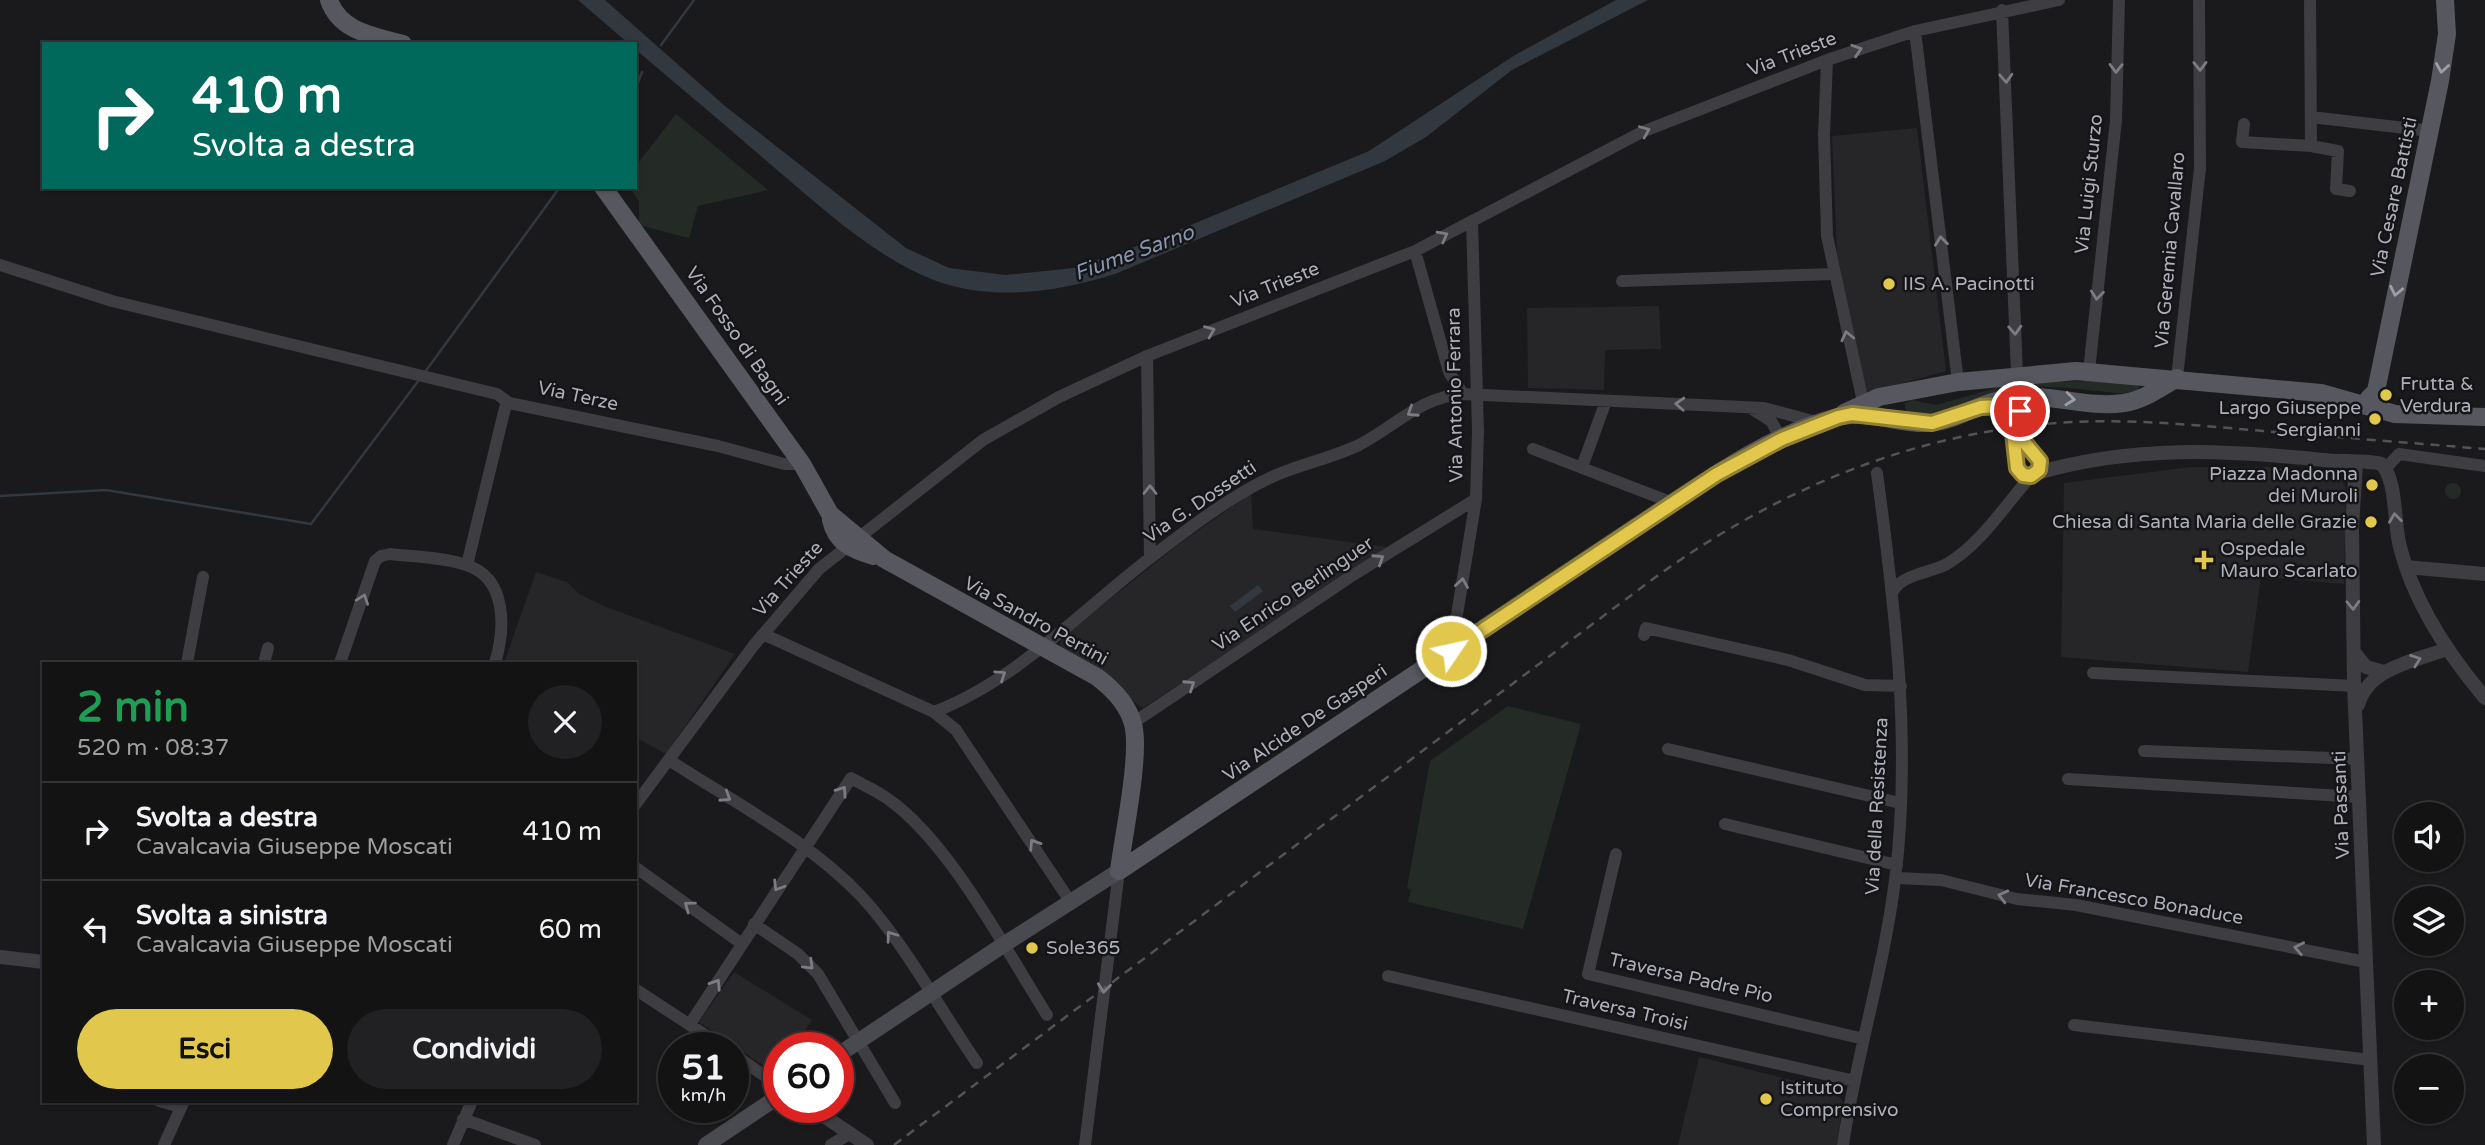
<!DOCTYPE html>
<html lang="it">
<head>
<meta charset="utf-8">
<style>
	:root { --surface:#141314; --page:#212022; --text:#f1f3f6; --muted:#9d9ea0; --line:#333234; --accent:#e1c74c }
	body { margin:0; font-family:"Varela Round",sans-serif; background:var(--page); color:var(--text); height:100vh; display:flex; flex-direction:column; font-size:26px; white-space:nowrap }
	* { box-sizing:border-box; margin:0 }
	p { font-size:23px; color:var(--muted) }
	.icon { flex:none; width:38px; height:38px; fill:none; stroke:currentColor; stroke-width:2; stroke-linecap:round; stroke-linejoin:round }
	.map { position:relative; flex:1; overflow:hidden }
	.side { position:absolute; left:42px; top:662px; width:595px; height:441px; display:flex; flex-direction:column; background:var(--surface); border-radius:0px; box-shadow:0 2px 5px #0004,0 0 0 2px var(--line) }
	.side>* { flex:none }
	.hud { position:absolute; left:42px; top:42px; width:595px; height:147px; border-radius:0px; box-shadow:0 2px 5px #0004,0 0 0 2px var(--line); background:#00695c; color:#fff; overflow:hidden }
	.fabs { position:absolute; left:2394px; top:802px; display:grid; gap:14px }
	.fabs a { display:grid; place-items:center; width:70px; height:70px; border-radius:50%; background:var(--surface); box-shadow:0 2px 5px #0004,0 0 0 2px var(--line); font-size:35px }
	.speed { position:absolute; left:658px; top:1032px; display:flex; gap:14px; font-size:35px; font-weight:700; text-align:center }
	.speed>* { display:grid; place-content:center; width:91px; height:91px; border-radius:50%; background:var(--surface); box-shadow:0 2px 5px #0004,0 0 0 2px var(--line); line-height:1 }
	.speed small { font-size:18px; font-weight:400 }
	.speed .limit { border:10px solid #d22; background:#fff; color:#111 }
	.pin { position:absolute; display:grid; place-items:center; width:60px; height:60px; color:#fff; margin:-30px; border:4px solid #fff; border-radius:50%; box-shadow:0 2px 7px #0007 }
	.me { position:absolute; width:77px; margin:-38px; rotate:56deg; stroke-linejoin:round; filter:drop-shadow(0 0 5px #0008) }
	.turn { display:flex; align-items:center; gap:24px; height:147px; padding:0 35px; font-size:32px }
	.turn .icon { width:91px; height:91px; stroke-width:2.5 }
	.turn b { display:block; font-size:49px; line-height:60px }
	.round { display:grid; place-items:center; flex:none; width:74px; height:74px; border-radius:37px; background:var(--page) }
	.summary { display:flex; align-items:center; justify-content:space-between; height:119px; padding:0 35px }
	h1 { font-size:42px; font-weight:700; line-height:52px; color:#1e9e55 }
	.action { display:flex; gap:14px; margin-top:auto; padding:14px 35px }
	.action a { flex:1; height:80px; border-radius:42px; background:var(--accent); color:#111; font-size:28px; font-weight:700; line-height:80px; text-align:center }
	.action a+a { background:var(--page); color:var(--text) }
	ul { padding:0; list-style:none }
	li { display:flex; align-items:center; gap:21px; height:98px; padding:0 35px; border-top:2px solid var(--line) }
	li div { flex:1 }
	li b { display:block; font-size:26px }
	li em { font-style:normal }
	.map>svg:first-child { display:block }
	.built { fill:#262628 }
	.green { fill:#242b26 }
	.water { fill:#323840 }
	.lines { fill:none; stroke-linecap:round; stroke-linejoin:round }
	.stream { stroke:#323840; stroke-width:2.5 }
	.minor { stroke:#3d3d42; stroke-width:12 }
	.tertiary { stroke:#3d3d42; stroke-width:14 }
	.secondary { stroke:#494a50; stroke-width:16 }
	.primary { stroke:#57585f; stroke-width:18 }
	.rail { stroke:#525359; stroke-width:2.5; stroke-dasharray:9 7; stroke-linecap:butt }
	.oneway { stroke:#7b7c84 }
	.oneway2 { stroke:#9c9ea8 }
	.route-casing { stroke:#928131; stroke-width:18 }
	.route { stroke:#e1c74c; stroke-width:12 }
	.poi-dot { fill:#e1c74c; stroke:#151416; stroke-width:2.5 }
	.labels { text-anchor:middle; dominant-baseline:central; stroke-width:5; stroke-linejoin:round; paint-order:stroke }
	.street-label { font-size:19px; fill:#adafba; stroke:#151416 }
	.poi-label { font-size:19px; fill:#adafba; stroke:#151416; text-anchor:start }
	.water-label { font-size:21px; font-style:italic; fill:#8897b1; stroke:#151416 }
</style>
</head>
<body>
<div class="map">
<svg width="2485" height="1145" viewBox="0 0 2485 1145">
	<rect width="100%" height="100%" fill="#1a191b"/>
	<path class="built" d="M1917 128 1946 371 1871 392 1866 390 1837 253 1832 136Z
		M1659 306 1661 349 1605 350 1604 390 1528 388 1527 308Z
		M2191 467H2268L2338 474 2346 488 2344 584 2261 577 2248 672 2061 657 2064 483Z
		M1251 493 1253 529 1387 547 1143 708 1060 650 1061 639 1075 627 1179 544Z
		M536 572 567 582 579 594 606 607 735 654 666 754 635 737V663H504Z
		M734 972 812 1020 793 1048H779L776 1074 699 1022Z
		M1699 1057 1835 1091 1843 1102 1837 1145H1678Z"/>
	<path class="green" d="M676 114 768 190 698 206 689 238 639 225V201L629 187H635V167Z
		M2088 381 2139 385 2138 392 2129 394C2084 391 2036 380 1992 393 1972 399 1922 427 1905 409V403L1912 400 1936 405 2013 383Z
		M2445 491a8 8 0 1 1 16 0a8 8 0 1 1-16 0Z
		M1508 706 1581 724 1523 929 1408 902 1411 890 1407 888 1430 761Z"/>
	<path class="water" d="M578 0H605L725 106 906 248 949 268 1006 275 1074 268 1157 239 1369 151 1515 55 1616 0H1648L1512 70 1426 137 1385 161 1115 274C1061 291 998 301 942 283 879 261 827 212 777 170 730 129 682 89 635 49V44H629Z
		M1258 585 1263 591 1235 612 1230 606Z"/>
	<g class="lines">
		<path class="stream" d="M661 45 694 0
			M635 90 642 72
			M425 372 560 187
			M0 496 106 490 311 524 419 380"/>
		<path class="minor" d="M2002 10 2017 374
			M1915 31 1958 382
			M1827 60 1824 135 1827 236 1863 402
			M2311 117 2431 131
			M2244 124 2242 142 2311 146 2310 0
			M2311 146 2338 151 2336 189 2350 191
			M1415 251 1449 372 1463 394
			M0 265 112 301 497 394 509 403
			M1622 281 1833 274
			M1147 356 1150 558
			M2089 371 2116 120 2119 0
			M2177 378 2200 168 2199 0
			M1752 409 1771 421 1782 440
			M1533 449 1673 503
			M1582 467 1606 401
			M2386 468 2399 454 2485 466
			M467 565 505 408 509 403 718 446 784 464H802
			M1894 590C1901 575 1933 572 1947 564 1982 543 2005 505 2031 476
			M763 634 934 712 956 730 1070 901
			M1644 635 1646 628 1788 660 1865 685 1901 686
			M1451 651 1476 499 1478 431 1472 221
			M187 663 203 577
			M264 663 268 648
			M340 663 375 561 381 556 390 554C414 557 443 557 466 565 508 578 505 630 495 663
			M2093 673 2354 686
			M934 712C1017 680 1080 612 1150 558 1188 529 1230 496 1274 476 1301 464 1332 458 1359 445 1394 427 1422 396 1463 394L1764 408 1820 423
			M1133 723 1350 577 1476 499
			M1668 749 1900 803
			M2144 751 2358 759
			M669 760C733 802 808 840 861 896 903 941 941 1011 977 1063
			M2068 779 2359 797
			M635 805 754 645 819 569 983 440 1059 397 1147 356 1415 251 1642 132 1827 60 1915 31 2059 0
			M1725 824 1897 865
			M1616 854 1588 974 1864 1039
			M635 867 742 944
			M1896 878 1941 880 2017 899 2076 905 2366 962
			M754 924 798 954 818 974 895 1103
			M1388 976 1855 1081
			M635 989 725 1048
			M690 1024 851 778C863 785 877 791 888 799 949 841 1007 952 1047 1015
			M2074 1025 2371 1060
			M733 1054 779 1086
			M159 1101 181 1107
			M463 1119 535 1145
			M164 1145 184 1101
			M453 1145 472 1101
			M831 1145 851 1133
			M1085 1145 1119 871
			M1843 1145C1856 1056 1884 969 1895 880 1912 744 1895 608 1877 473"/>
		<path class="tertiary" d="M1986 406 2009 410 2017 468 2023 475 2031 476 2039 470 2040 462C2030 444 2010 424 2025 402L2039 398
			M2356 464 2352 528 2354 686 2374 1145
			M2037 473C2134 445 2224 450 2323 460 2339 462 2368 460 2381 464 2397 477 2394 527 2400 547 2414 603 2448 654 2485 698
			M2406 567 2485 574
			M2354 652 2366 667 2384 672
			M2358 705C2368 668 2414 661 2447 649
			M0 957 44 962
			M812 1108 867 1145"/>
		<path class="secondary" d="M838 1055 1003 945 1119 871
			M706 1145 779 1096"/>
		<path class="primary" d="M329 0C340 32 374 36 403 44
			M603 187 802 464 830 514 884 559 1097 677C1113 689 1128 705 1133 724 1141 754 1123 837 1119 871
			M2369 398 2376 391 2440 81 2447 34 2445 0
			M1844 413 1879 397 1958 382 2076 371 2321 393 2395 414 2485 417
			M831 520C836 543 853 550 874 556
			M1119 871 1633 529C1696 488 1764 436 1838 417 1869 409 1896 424 1927 423 1954 422 1977 404 2003 399 2043 390 2084 409 2124 403 2143 400 2161 388 2177 378"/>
		<path class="rail" d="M894 1145 1653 579C1773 492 1908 434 2057 423 2126 418 2195 425 2263 431 2337 437 2411 443 2485 449"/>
	</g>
	<defs><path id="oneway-chevron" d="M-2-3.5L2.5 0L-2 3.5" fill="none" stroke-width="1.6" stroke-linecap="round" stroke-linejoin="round" transform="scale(1.75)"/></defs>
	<g class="oneway">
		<use href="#oneway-chevron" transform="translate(1857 50) rotate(-18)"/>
		<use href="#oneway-chevron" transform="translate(2200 66) rotate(89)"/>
		<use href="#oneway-chevron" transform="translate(2116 68) rotate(91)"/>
		<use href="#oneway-chevron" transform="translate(2006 78) rotate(87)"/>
		<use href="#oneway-chevron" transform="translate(1645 131) rotate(-23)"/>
		<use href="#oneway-chevron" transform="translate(1443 236) rotate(-28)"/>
		<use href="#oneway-chevron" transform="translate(1941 241) rotate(-97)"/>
		<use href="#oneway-chevron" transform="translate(2097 295) rotate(96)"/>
		<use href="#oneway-chevron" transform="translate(2015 330) rotate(87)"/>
		<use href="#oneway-chevron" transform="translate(1210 331) rotate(-22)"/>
		<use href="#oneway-chevron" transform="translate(1847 336) rotate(-103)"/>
		<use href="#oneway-chevron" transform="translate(1680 404) rotate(-177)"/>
		<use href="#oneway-chevron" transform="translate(1412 412) rotate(147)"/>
		<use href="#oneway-chevron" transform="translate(1150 490) rotate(-90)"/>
		<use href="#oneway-chevron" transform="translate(2395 518) rotate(-97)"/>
		<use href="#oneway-chevron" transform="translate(1379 559) rotate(-33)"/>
		<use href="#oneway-chevron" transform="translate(1462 583) rotate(-81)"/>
		<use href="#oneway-chevron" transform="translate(363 599) rotate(-71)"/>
		<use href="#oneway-chevron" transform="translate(2353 605) rotate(88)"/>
		<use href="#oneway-chevron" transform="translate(2416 660) rotate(-20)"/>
		<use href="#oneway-chevron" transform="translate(1001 675) rotate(-34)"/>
		<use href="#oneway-chevron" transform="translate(1190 685) rotate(-33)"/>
		<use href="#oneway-chevron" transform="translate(842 791) rotate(-55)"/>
		<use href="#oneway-chevron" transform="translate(726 797) rotate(33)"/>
		<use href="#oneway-chevron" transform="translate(1034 844) rotate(-123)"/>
		<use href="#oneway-chevron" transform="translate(778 886) rotate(122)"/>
		<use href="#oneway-chevron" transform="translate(2003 896) rotate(-166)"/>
		<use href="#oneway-chevron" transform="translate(689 906) rotate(-144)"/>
		<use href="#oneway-chevron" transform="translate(891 936) rotate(-126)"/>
		<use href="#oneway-chevron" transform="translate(2299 948) rotate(-169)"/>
		<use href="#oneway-chevron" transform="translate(809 965) rotate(44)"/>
		<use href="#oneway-chevron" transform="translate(716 984) rotate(-57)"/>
		<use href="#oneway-chevron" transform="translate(1104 988) rotate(97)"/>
	</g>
	<g class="oneway2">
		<use href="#oneway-chevron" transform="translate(2442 68) rotate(99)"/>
		<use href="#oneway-chevron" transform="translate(2396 291) rotate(102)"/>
		<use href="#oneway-chevron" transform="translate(2070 399) rotate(6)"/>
	</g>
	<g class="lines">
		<defs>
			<path id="route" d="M1451 651 1717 474 1782 439 1838 417 1852 414 1932 423 1981 407 2001 406 2011 415 2017 468 2023 475 2031 476 2039 470 2040 461 2024 442 2020 411"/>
		</defs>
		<use href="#route" class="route-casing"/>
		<use href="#route" class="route"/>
	</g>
	<g class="poi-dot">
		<circle cx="1889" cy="284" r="7"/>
		<circle cx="2386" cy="395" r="7"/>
		<circle cx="2375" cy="419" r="7"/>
		<circle cx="2372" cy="485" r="7"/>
		<circle cx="2371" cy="522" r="7"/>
		<path d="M2200.5 549.5h7v7h7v7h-7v7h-7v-7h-7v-7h7z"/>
		<circle cx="1032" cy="948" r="7"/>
		<circle cx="1766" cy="1099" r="7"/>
	</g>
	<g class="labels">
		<g class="street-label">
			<text transform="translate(1792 54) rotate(-21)">Via Trieste</text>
			<text transform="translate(2089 184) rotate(-84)">Via Luigi Sturzo</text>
			<text transform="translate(2394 197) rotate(-78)">Via Cesare Battisti</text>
			<text transform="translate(2170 250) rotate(-85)">Via Geremia Cavallaro</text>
			<text transform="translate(1275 285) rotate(-22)">Via Trieste</text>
			<text transform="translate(737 336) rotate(55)">Via Fosso di Bagni</text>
			<text transform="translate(1455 395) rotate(-91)">Via Antonio Ferrara</text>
			<text transform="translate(578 396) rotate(12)">Via Terze</text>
			<text transform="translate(1200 502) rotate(-34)">Via G. Dossetti</text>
			<text transform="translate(788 579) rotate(-48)">Via Trieste</text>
			<text transform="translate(1293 594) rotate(-34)">Via Enrico Berlinguer</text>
			<text transform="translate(1036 621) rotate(29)">Via Sandro Pertini</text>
			<text transform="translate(1305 723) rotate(-34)">Via Alcide De Gasperi</text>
			<text transform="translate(2341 805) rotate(-92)">Via Passanti</text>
			<text transform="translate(1877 806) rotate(-87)">Via della Resistenza</text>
			<text transform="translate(2134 899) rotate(10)">Via Francesco Bonaduce</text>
			<text transform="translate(1691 978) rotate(13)">Traversa Padre Pio</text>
			<text transform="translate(1625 1010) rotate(13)">Traversa Troisi</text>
		</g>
		<g class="poi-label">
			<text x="1903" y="284">IIS A. Pacinotti</text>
			<text x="2400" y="384">Frutta &amp;<tspan x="2400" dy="22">Verdura</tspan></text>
			<text x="2361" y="408" text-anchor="end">Largo Giuseppe<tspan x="2361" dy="22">Sergianni</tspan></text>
			<text x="2358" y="474" text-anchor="end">Piazza Madonna<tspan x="2358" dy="22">dei Muroli</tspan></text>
			<text x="2357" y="522" text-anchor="end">Chiesa di Santa Maria delle Grazie</text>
			<text x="2220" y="549">Ospedale<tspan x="2220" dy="22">Mauro Scarlato</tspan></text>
			<text x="1046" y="948">Sole365</text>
			<text x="1780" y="1088">Istituto<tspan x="1780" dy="22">Comprensivo</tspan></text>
		</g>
		<g class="water-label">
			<text transform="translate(1134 253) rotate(-20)">Fiume Sarno</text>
		</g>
	</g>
</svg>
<div class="fabs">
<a><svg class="icon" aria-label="sound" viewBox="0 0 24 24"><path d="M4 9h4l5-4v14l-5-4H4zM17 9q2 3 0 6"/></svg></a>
<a><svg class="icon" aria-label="layers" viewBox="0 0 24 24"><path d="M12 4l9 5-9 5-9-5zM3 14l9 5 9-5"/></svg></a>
<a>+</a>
<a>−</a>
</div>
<div class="speed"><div>51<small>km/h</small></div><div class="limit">60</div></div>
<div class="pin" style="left:2020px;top:411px;background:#d93025"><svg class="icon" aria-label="arrive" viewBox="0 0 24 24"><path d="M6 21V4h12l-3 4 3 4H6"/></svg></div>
<svg class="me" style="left:1451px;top:651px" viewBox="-20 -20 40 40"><circle r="17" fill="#e1c74c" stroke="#fff" stroke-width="3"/><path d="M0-11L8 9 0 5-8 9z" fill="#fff"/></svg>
<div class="hud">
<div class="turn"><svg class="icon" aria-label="right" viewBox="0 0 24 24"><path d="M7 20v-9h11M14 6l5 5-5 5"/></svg><div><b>410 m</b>Svolta a destra</div></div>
</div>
<section class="side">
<div class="summary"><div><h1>2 min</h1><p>520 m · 08:37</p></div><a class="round"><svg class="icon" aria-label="close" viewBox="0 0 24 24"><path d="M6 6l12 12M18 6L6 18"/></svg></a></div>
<ul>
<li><svg class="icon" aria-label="right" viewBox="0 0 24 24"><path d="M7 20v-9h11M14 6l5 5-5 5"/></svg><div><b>Svolta a destra</b><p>Cavalcavia Giuseppe Moscati</p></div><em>410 m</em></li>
<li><svg class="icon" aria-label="left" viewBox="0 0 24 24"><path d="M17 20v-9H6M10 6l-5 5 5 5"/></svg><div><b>Svolta a sinistra</b><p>Cavalcavia Giuseppe Moscati</p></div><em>60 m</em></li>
</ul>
<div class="action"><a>Esci</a><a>Condividi</a></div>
</section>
</div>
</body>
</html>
